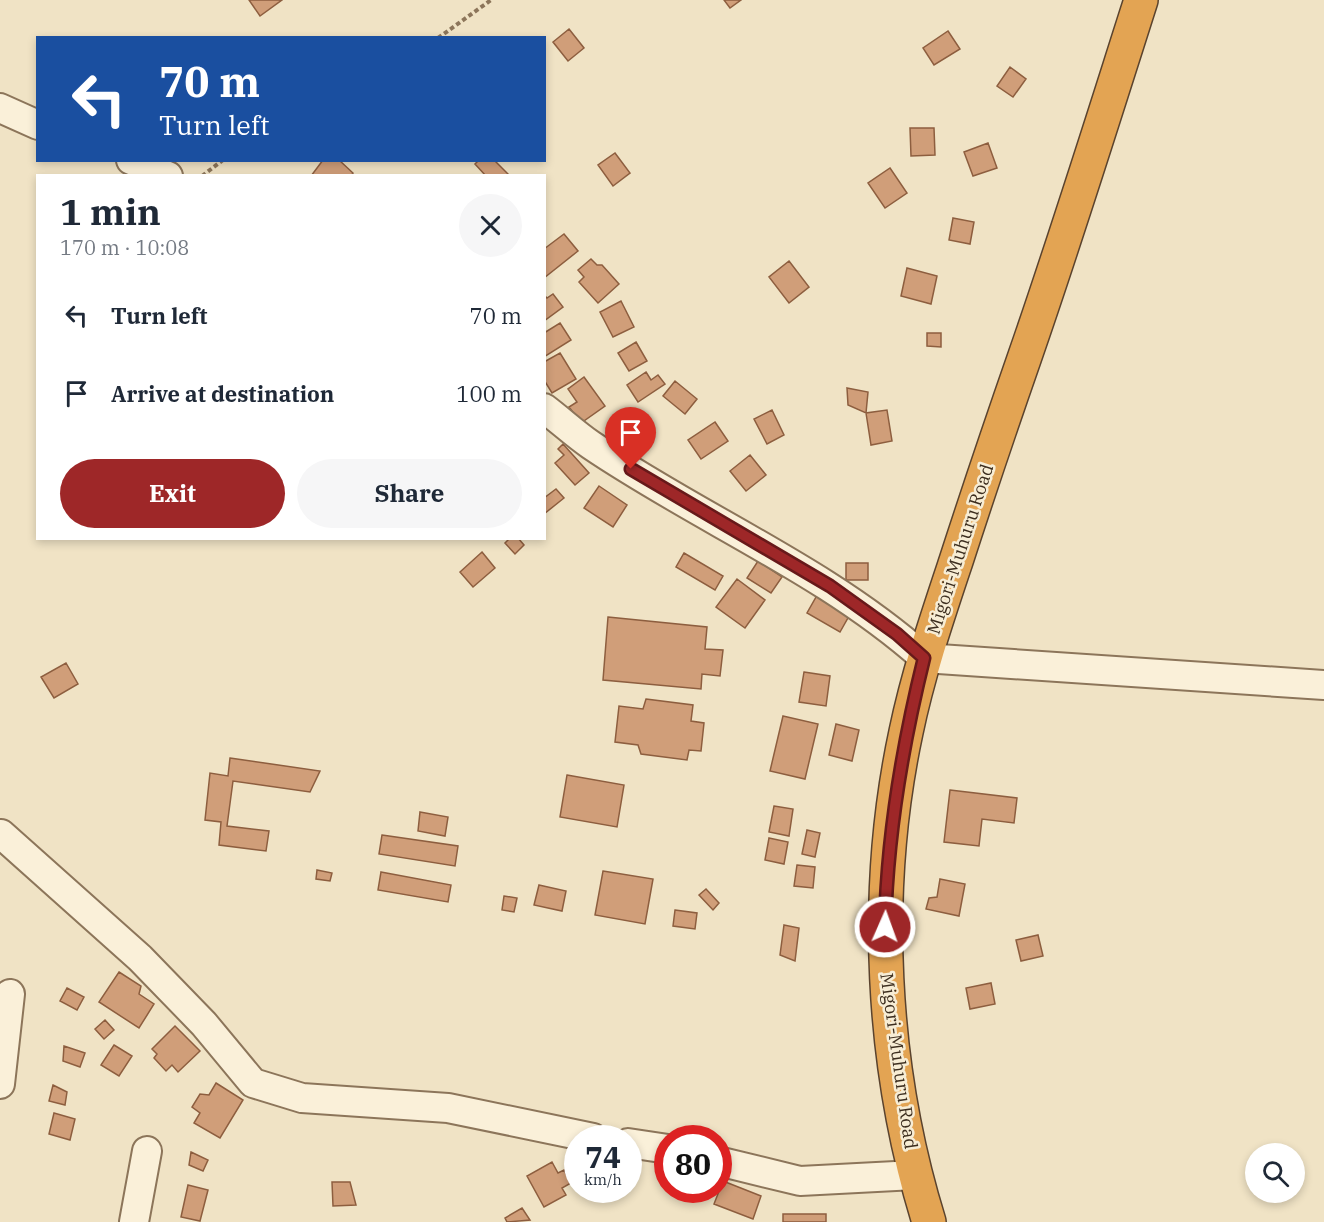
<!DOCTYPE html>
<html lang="en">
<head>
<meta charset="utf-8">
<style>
	:root { --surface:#fff; --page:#f6f6f7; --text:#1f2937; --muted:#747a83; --accent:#9e2728 }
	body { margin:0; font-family:"IBM Plex Serif",serif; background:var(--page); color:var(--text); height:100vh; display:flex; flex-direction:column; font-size:22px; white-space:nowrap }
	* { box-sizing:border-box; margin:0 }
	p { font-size:20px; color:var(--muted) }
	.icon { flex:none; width:33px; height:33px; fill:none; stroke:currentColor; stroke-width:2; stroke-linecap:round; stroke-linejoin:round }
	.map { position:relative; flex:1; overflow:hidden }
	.side { position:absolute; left:36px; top:174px; width:510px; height:366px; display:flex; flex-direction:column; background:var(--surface); border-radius:0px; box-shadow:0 3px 9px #0003 }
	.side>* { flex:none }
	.banner { position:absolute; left:36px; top:36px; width:510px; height:126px; border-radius:0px; box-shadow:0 3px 9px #0003; background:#1a4fa0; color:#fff; overflow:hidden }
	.controls { position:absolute; left:1245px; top:1143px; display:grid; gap:12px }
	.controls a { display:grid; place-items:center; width:60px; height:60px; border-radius:50%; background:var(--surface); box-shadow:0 3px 9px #0003; font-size:30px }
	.speed { position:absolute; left:564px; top:1125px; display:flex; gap:12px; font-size:30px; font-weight:700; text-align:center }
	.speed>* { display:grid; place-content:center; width:78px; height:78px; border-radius:50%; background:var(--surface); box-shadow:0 3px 9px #0003; line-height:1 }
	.speed small { font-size:15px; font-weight:400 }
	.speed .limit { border:9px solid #d22; background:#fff; color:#111 }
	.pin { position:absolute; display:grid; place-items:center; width:51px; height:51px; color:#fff; margin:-62px -26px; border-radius:50% 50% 50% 0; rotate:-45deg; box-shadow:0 0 6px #0007 }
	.pin .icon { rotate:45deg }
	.me { position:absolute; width:66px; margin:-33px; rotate:2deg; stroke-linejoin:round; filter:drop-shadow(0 0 4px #0008) }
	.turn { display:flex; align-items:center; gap:21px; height:126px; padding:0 24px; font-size:27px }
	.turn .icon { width:78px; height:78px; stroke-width:2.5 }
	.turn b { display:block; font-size:42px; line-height:51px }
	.round { display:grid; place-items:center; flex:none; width:63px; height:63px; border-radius:32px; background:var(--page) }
	.overview { display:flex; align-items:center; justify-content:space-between; height:102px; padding:0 24px }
	h1 { font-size:36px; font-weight:700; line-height:45px }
	.cta { display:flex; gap:12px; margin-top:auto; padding:12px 24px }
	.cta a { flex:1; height:69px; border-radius:36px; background:var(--accent); color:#fff; font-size:24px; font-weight:700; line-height:69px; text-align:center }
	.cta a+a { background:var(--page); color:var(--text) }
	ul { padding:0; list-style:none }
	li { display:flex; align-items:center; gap:18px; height:78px; padding:0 24px }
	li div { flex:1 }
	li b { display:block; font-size:22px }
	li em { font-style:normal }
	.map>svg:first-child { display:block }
	.building { fill:#d09e79; stroke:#8d5e3f; stroke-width:1.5 }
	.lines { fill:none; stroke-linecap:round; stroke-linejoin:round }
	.street-casing { stroke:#8c755a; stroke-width:32 }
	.highway-casing { stroke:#5a432e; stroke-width:36 }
	.path { stroke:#8c755a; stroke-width:4; stroke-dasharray:4.5 3; stroke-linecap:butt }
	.street { stroke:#faf0d9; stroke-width:28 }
	.highway { stroke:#e3a453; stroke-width:33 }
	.route-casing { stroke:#67191a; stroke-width:15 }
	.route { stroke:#9e2728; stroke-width:10 }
	.labels { text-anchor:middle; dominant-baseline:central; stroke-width:5; stroke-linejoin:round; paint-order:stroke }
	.street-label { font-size:18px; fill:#3c2d1e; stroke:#f7edd5 }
</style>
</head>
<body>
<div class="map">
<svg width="1324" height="1222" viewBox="0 0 1324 1222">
	<rect width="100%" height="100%" fill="#f0e3c5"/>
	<path class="building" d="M249 0H282L260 16Z
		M724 0H741L730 8Z
		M569 29 584 48 568 61 553 42Z
		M948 31 960 49 934 65 923 48Z
		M1010 67 1026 79 1013 97 997 86Z
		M910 128H934L935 155 911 156Z
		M988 143 997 168 973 176 964 152Z
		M615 153 630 173 613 186 598 165Z
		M323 160H339L353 173 351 176H311Z
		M479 160H494L510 176H486L475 164Z
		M890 168 907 193 885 208 868 183Z
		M953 218 974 222 970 244 949 240Z
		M564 234 578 251 544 278V249Z
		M591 259 597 265H602L619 284 598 303 579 282 584 277 578 270Z
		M789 261 809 287 789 303 769 277Z
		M907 268 937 276 931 304 901 296Z
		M553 294 563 307 544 321V295L547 298Z
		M621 301 634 327 613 337 600 312Z
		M560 323 571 340 544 357V333Z
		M927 333H941V347L927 346Z
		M636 342 647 361 629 371 618 353Z
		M560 353 576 379 552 393 544 380V362Z
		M646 372 651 380 658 375 665 384 638 402 627 385Z
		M584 377 605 406 581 423 569 407 577 402 568 389Z
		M675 381 697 399 685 414 663 396Z
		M847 388 868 392 866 413 848 405Z
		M772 410 784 435 767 444 754 419Z
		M887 410 892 441 871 445 866 413Z
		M715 422 728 441 701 459 688 440Z
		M563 444 589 473 575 485 555 463 564 455 558 449Z
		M750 455 766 475 746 491 730 471Z
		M599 486 627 505 613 527 584 508Z
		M556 489 564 498 544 514V498Z
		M510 538H518L524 545 515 554 505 543Z
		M482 552 495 568 473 587 460 572Z
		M684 553 723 576 715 590 676 567Z
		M758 561 782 577 771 593 747 578Z
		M846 563H868V580H846Z
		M737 579 765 600 745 628 716 607Z
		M820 590 853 609 840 632 807 613Z
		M608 617 707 627 705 649 723 650 720 676 702 674 701 689 603 680Z
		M66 663 78 684 54 698 41 677Z
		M804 672 830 676 826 706 799 702Z
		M646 699 693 705 691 721 704 723 701 751 689 750 687 760 641 754 638 745 615 742 619 706 643 709Z
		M783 716 818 724 805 779 770 771Z
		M836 724 859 730 852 761 829 755Z
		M230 758 320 771 310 792 233 781 227 826 269 831 266 851 219 845 221 822 205 820 210 773 228 776Z
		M567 775 624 785 617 827 560 817Z
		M950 790 1017 798 1014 823 982 819 979 846 944 842Z
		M774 806 793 809 789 836 769 832Z
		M420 812 448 817 445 836 418 831Z
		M807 830 820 833 815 857 802 854Z
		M382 835 458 846 455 866 379 854Z
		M769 838 788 842 784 864 765 860Z
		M797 865 815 867 813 888 794 886Z
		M317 870 332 873 330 881 316 879Z
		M603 871 653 879 645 924 595 915Z
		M381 872 451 885 448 902 378 890Z
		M940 879 965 884 959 916 926 909 929 898 937 897Z
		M539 885 566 891 562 911 534 905Z
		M706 889 719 903 713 910 699 895Z
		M504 896 517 898 514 912 502 910Z
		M675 910 697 913 695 929 673 926Z
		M784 925 799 928 795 961 780 955Z
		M1038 935 1043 956 1021 961 1016 940Z
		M119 972 141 986 139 994 154 1004 139 1028 99 1002Z
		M991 983 995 1004 970 1009 966 988Z
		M67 988 84 997 77 1010 60 1001Z
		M105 1020 114 1030 104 1039 95 1029Z
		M175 1026 200 1051 178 1072 172 1065 166 1071 154 1058 157 1054 152 1049Z
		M114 1045 132 1056 119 1076 101 1065Z
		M64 1046 85 1053 80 1067 63 1061Z
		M216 1083 243 1100 220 1138 194 1123 200 1113 192 1107 200 1094 209 1095Z
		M53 1085 67 1092 65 1105 49 1101Z
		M54 1113 75 1119 70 1140 49 1134Z
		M191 1152 208 1160 203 1171 189 1165Z
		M552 1162 558 1173 564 1170 571 1183 562 1188 566 1195 544 1207 527 1176Z
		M723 1181 761 1196 753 1219 714 1204Z
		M332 1182H350L356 1205 333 1206Z
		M188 1185 208 1190 200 1221 181 1217Z
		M522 1208 530 1220 507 1222 505 1218Z
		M783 1214H826V1222H783Z"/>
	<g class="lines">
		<defs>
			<path id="street" d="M0 108 38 125
				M131 160 168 176
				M544 408C560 420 575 434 591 445 700 519 825 570 924 658L1324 685
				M1 834 140 958 204 1024 253 1083 302 1098 448 1108 593 1138
				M0 1084 10 994
				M628 1143 668 1149
				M718 1161 800 1181 915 1175
				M134 1222 147 1151"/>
			<path id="highway" d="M929 1222C881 1067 872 891 906 732 918 674 937 618 956 561 978 493 1001 425 1025 356 1066 238 1103 119 1141 0"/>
		</defs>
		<use href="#street" class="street-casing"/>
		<use href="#highway" class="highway-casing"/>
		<path class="path" d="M438 38 491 0
			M202 176 223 160"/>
		<use href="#street" class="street"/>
		<use href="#highway" class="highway"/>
	</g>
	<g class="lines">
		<defs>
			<path id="route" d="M631 469 830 586 897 634 924 658C902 747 887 835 885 927"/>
		</defs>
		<use href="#route" class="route-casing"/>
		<use href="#route" class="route"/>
	</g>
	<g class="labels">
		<g class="street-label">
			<text transform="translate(960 549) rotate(-72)">Migori-Muhuru Road</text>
			<text transform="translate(899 1061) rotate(82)">Migori-Muhuru Road</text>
		</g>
	</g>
</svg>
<div class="controls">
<a><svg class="icon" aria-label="search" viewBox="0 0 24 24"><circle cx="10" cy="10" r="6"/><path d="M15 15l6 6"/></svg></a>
</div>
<div class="speed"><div>74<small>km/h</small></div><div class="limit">80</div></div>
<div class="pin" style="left:631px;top:469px;background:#d93025"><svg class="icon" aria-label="arrive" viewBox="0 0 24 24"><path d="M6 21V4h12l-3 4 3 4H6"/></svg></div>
<svg class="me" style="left:885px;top:927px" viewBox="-20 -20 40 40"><circle r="17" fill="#9e2728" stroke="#fff" stroke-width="3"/><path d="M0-11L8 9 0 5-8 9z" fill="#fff"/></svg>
<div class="banner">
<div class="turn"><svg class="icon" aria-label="left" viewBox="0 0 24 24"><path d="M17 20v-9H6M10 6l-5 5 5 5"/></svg><div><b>70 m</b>Turn left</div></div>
</div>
<section class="side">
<div class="overview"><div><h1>1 min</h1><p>170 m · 10:08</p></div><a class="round"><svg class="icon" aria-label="close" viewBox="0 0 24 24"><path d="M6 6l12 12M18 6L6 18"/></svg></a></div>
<ul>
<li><svg class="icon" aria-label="left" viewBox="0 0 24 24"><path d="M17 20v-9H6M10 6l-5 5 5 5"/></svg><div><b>Turn left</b></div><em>70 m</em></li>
<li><svg class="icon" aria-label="arrive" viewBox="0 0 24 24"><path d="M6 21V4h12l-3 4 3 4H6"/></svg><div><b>Arrive at destination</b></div><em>100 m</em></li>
</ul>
<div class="cta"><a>Exit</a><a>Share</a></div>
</section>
</div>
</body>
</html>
